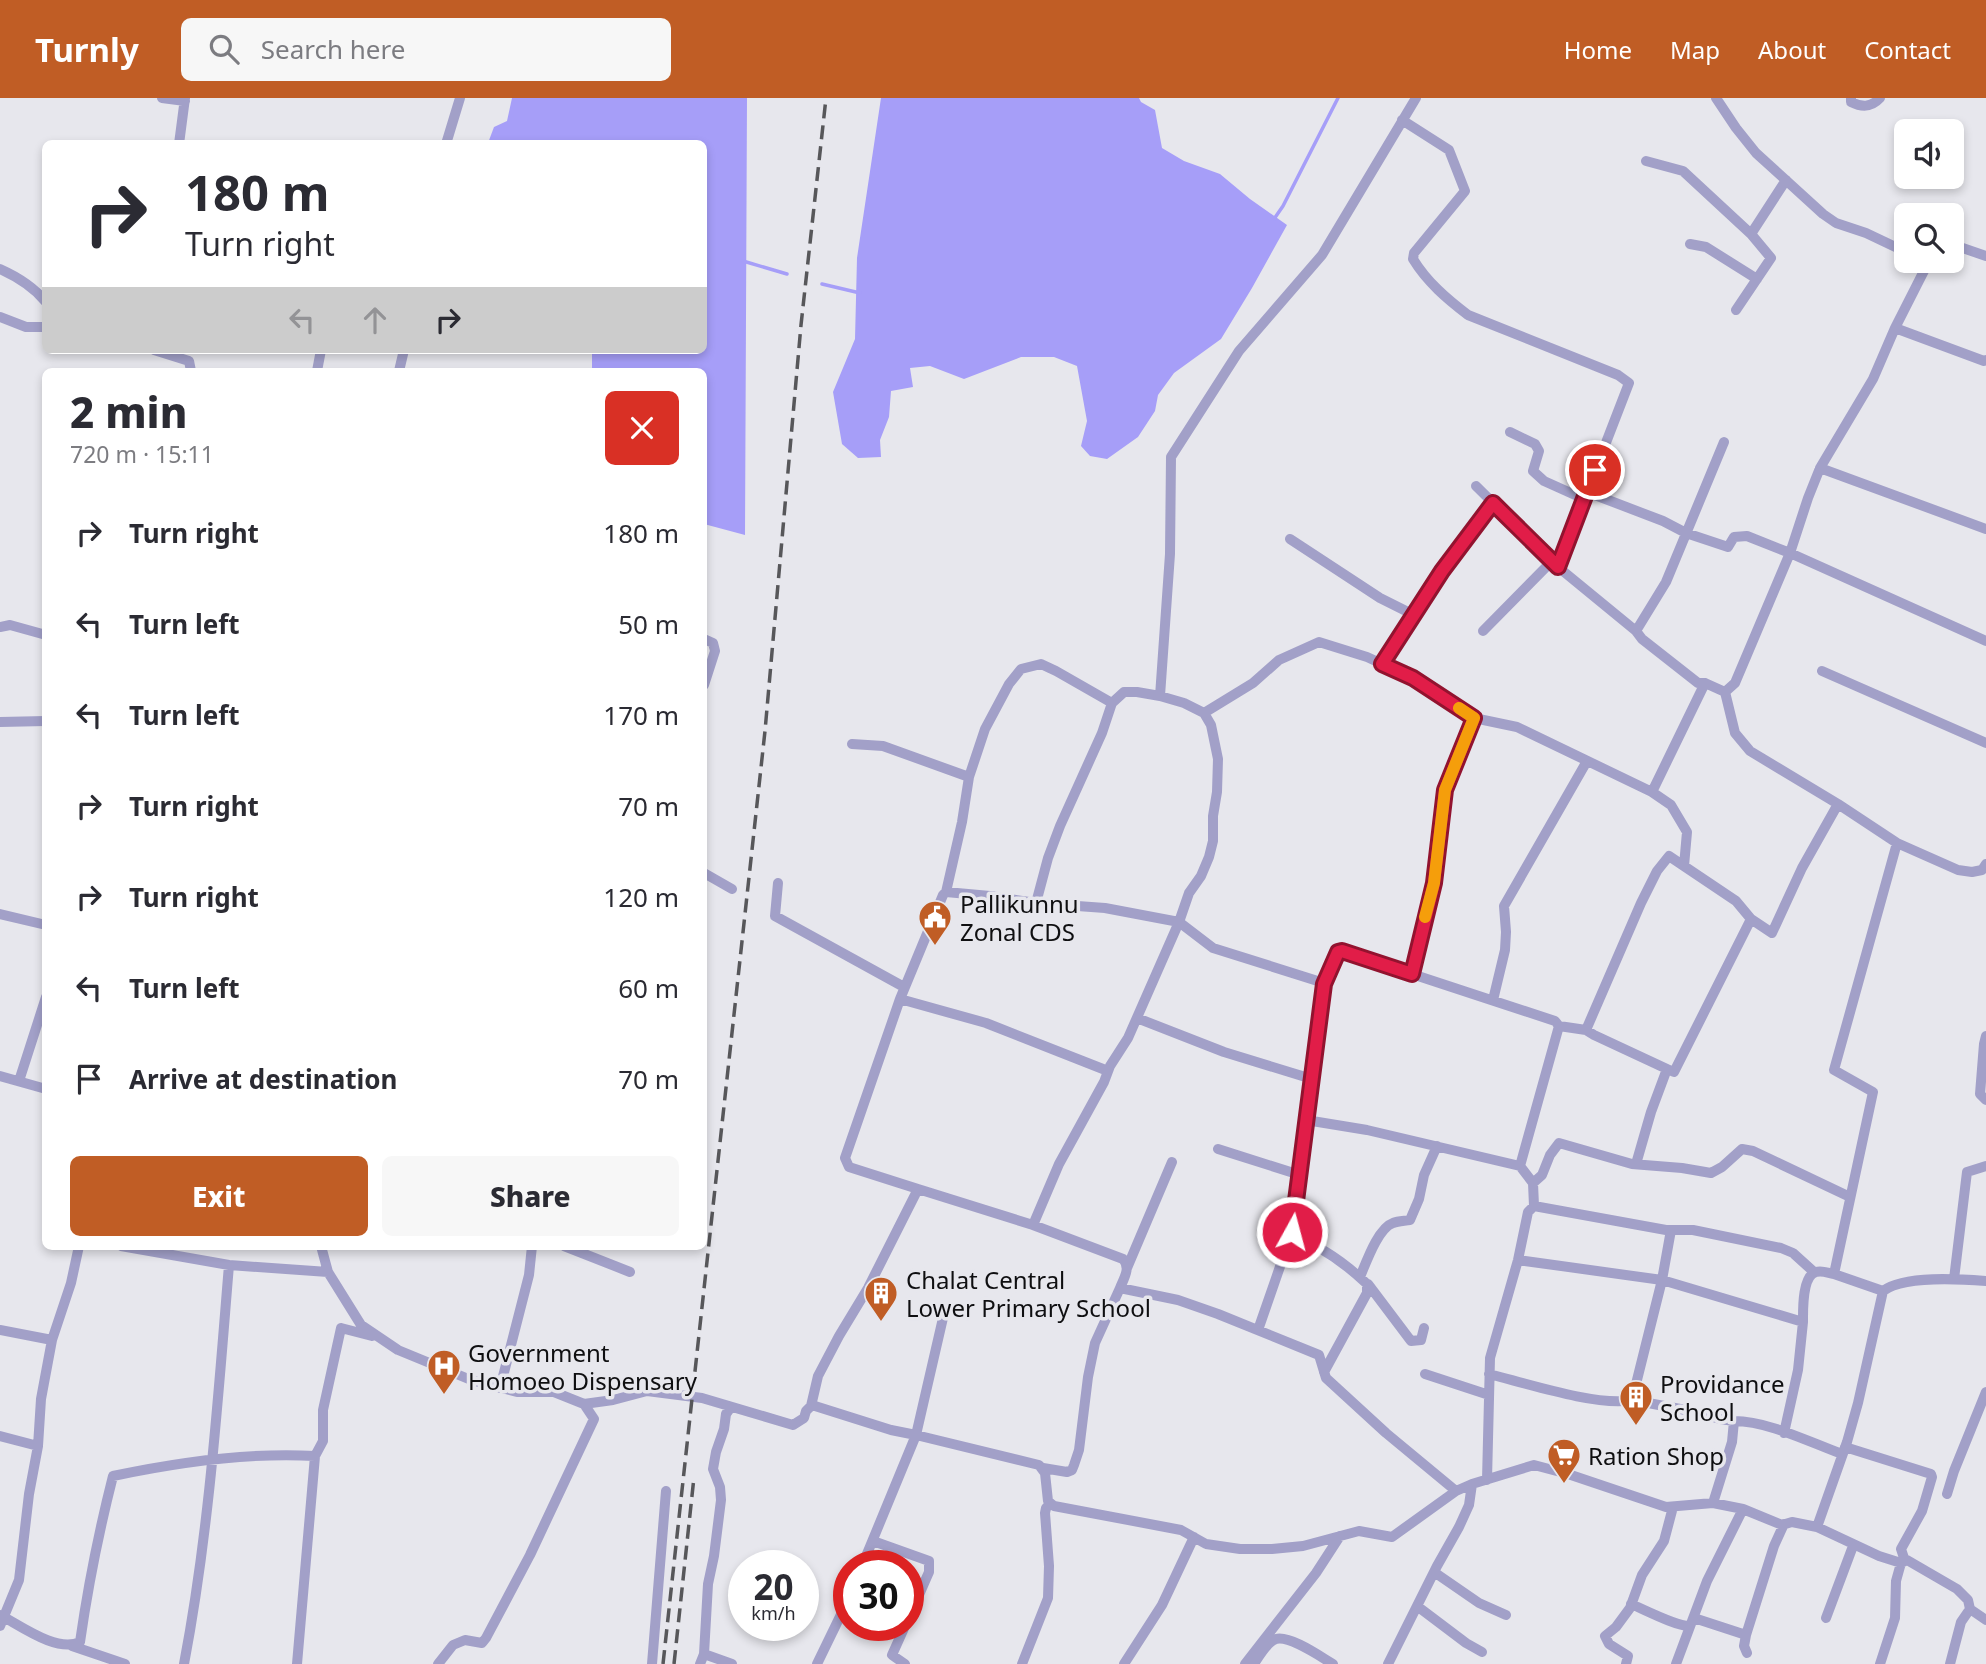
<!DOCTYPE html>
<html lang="en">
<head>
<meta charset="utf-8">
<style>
	:root { --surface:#fff; --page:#f7f7f7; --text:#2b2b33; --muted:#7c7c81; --accent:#c05d25 }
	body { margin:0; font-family:"Noto Sans",sans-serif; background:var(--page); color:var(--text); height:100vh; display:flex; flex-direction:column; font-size:26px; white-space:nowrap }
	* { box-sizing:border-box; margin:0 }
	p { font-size:23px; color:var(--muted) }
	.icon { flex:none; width:38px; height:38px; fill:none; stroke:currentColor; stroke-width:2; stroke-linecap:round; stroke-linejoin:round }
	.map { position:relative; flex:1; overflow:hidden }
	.details { position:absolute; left:42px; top:270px; width:665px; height:882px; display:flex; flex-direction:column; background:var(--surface); border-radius:10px; box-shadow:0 4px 10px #0003 }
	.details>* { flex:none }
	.banner { position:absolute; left:42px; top:42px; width:665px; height:214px; border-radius:10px; box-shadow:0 4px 10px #0003; background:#fff; color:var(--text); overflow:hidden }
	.buttons { position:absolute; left:1894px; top:21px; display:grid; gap:14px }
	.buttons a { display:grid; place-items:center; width:70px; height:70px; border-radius:10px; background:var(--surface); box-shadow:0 4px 10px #0003; font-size:35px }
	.speed { position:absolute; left:728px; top:1452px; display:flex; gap:14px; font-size:35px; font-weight:700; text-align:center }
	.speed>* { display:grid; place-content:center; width:91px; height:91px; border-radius:50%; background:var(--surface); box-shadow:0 4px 10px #0003; line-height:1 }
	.speed small { font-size:18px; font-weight:400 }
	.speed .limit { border:10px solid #d22; background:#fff; color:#111 }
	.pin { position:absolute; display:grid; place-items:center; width:60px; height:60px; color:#fff; margin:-30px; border:4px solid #fff; border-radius:50%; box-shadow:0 2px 7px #0007 }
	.me { position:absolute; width:77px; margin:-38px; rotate:7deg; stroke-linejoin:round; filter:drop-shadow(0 0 5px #0008) }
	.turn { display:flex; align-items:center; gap:24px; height:147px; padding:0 28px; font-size:32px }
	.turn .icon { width:91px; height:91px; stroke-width:2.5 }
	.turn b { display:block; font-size:49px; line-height:60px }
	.lanes { display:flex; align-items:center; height:66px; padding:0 28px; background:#0003; justify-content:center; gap:35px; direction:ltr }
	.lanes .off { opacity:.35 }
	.round { display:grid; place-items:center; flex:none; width:74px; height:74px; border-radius:10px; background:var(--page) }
	.summary { display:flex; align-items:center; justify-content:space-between; height:119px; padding:0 28px }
	h1 { font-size:42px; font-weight:800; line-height:52px }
	.cta { display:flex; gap:14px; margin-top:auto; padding:14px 28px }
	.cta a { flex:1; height:80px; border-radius:10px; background:var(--accent); color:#fff; font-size:28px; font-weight:800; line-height:80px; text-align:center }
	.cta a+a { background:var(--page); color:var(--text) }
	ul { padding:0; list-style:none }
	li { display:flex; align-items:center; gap:21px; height:91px; padding:0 28px }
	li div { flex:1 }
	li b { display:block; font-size:26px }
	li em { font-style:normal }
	header { display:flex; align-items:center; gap:42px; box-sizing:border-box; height:98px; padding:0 35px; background:var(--accent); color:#fff }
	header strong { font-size:33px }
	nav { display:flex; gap:38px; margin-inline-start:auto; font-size:24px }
	.search { width:490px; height:63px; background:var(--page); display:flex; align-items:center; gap:18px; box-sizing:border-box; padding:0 24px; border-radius:10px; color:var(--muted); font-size:26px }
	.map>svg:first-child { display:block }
	.water { fill:#a69ef8 }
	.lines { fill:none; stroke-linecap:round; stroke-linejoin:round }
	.stream { stroke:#a69ef8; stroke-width:3.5 }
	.minor { stroke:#a2a0c8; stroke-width:10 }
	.rail { stroke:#57575a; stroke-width:3.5; stroke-dasharray:14 7; stroke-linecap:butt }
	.route-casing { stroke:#92132f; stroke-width:18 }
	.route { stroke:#e11d48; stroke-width:12 }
	.slow { stroke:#f59e0b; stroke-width:12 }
	.labels { text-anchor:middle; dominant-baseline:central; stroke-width:7; stroke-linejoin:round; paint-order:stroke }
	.poi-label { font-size:24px; fill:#0f0f11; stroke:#e7e7ed; text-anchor:start }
</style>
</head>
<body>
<header>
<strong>Turnly</strong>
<div class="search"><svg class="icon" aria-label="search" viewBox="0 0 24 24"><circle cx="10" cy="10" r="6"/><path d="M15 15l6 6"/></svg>Search here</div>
<nav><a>Home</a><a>Map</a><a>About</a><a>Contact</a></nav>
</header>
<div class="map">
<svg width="1986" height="1566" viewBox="0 0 1986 1566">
	<rect width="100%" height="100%" fill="#e7e7ed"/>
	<path class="water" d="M512 0H747L745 437 704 426V273H592V252H704V46L488 45 494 29 507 23Z
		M881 0H1139L1141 4 1155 12 1162 50 1184 63 1220 76 1250 101 1287 127 1252 190 1221 241 1174 275 1158 297 1155 313 1138 339 1107 361 1090 358 1081 348 1087 323 1077 268 1054 259H1021L964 281 930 268 910 270 913 289 891 293 889 319 880 342 881 359 858 360 842 346 833 294 855 241 857 160Z"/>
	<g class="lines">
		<path class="stream" d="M1274 121 1283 108 1338 0
			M743 163 787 176
			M822 186 860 195"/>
		<path class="minor" d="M162 0 185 3
			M1716 0 1736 30 1756 55 1823 116 1836 125 1866 135 1906 154
			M1851 0V4C1861 9 1871 10 1880 0
			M1402 22 1449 52 1465 93 1414 155 1413 161C1427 184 1447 201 1468 217L1618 277 1629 285 1558 469 1636 533 1642 541 1698 585H1705
			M179 46 185 0
			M446 46 460 0
			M1646 63 1683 73 1751 136
			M1690 146 1706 149 1757 181
			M1951 146 1986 158
			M0 171C18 179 33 188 46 204
			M1736 212 1771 160 1751 136 1786 82
			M0 219 26 229H46
			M1895 230 1984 263 1986 262
			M154 252 189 263 191 273
			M317 273 321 252
			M399 273 404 252
			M1510 334 1535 346 1539 353 1533 373 1544 383 1584 401
			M1820 370 1986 431
			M1476 388 1558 469
			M1587 394 1663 423 1686 435 1728 449 1734 439 1747 438 1790 455 1986 543
			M1290 441 1380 500 1414 517
			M0 529 10 527 46 537
			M1483 533 1552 463
			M1636 533 1666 484 1724 344
			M704 541 713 545 715 553 704 587
			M1383 566 1442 473 1493 405
			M1822 573 1986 645
			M1725 594 1735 585 1790 455 1808 400 1820 370 1873 281 1895 230 1929 163
			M1725 594 1735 635 1750 653 1838 706 1897 745 1958 772 1972 774 1982 772 1986 766
			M1204 615 1253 585 1279 562 1319 544 1367 559 1413 580 1474 620 1517 629 1652 694 1705 585 1725 594
			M0 624 46 623
			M852 646 883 648 969 679
			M1652 694 1671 707 1687 734 1684 768
			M704 775 732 791
			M778 785 775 818 904 889
			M946 794 962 724 969 679 985 631 1009 586 1021 571 1041 566 1056 573 1112 605
			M1036 805 1048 760 1060 728 1102 635 1112 605 1124 594H1137L1160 598
			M0 816 46 827
			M1412 875 1434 785 1445 692 1474 620
			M900 901 986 925 1108 973
			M1493 902 1505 852 1506 834 1504 808 1587 663
			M1137 920 1224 954 1312 981
			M1586 932 1641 805 1657 773 1669 758 1736 803 1751 821 1772 835 1802 770 1838 706
			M1986 938 1984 946 1980 996 1986 1002
			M0 978 46 991
			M19 983 46 899
			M1306 1022 1367 1032 1520 1068 1533 1085 1534 1108 1528 1114 1518 1162 1490 1260 1487 1382
			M1218 1051 1300 1077
			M1636 1066 1651 1014 1667 971 1674 974 1751 821
			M1520 1068 1559 928
			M1533 1085 1542 1077 1550 1057 1559 1045 1632 1066 1682 1070 1711 1075 1722 1069 1742 1051 1753 1053 1850 1099
			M918 1091 1033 1127 1123 1161C1131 1170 1124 1180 1120 1190
			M1534 1108 1666 1132H1693L1781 1150 1793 1155 1814 1174
			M1033 1127 1059 1066 1104 984 1110 968 1128 940 1179 824 1213 850 1324 885
			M1671 1132 1662 1182 1803 1224C1803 1212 1802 1178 1816 1174 1822 1172 1828 1175 1834 1176L1873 994 1834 972 1897 745
			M1291 1138C1321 1147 1345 1165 1367 1186V1195L1324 1274
			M121 1148 229 1167 328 1174
			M321 1148 328 1174 361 1227 398 1252 471 1282 517 1294H554L584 1306 613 1302 647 1293 702 1300 793 1327 804 1320 806 1313 811 1308H815L891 1332 916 1337 1039 1367 1045 1375 1048 1403 1054 1408 1181 1432 1206 1446 1240 1451H1272L1303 1448 1359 1433 1392 1439 1456 1393
			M564 1148 630 1174
			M1518 1162 1662 1182 1632 1302 1691 1313 1720 1321 1734 1323
			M1127 1170 1172 1064
			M1834 1176 1883 1193
			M1360 1179C1366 1165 1378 1130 1393 1125 1398 1123 1404 1123 1410 1122L1419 1101 1424 1077 1437 1048
			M1954 1181 1967 1074 1986 1068
			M1368 1186 1411 1243 1421 1242 1424 1230
			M0 1232 52 1242
			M1258 1232 1292 1134 1324 885 1338 854 1342 853 1555 923 1559 928 1586 932 1594 937 1667 971
			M1425 1276 1489 1297
			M1489 1276C1525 1285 1599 1309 1632 1302
			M500 1290 529 1177 532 1148
			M811 1308 818 1278 839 1238 868 1190 918 1091 849 1069 845 1060 900 901 943 797 946 794 990 798 1036 805 1105 810 1179 824 1189 795 1201 778 1209 759 1213 743V718L1217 694 1218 661 1211 627 1204 615 1184 605 1160 598 1170 456 1171 359 1239 253 1322 157 1416 0
			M1784 1335 1798 1272 1803 1224
			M0 1338 38 1348
			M1845 1349 1931 1376 1932 1379 1922 1413 1901 1451 1905 1463
			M1043 1370 1067 1374 1072 1372 1074 1367 1079 1352 1088 1279 1095 1245 1120 1190 1178 1202 1218 1216 1319 1257 1326 1280 1386 1335 1456 1393 1472 1386 1534 1367 1568 1376 1666 1409 1713 1405 1732 1344 1734 1323C1768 1323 1809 1344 1842 1356
			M1947 1396 1954 1373 1986 1294
			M1713 1405 1743 1411 1782 1427 1792 1424 1817 1429 1879 1458 1901 1465 1907 1462 1957 1491 1968 1502 1970 1511 1986 1522
			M1817 1429 1847 1344 1858 1305 1883 1193C1904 1177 1960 1181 1986 1183
			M873 1443 929 1463V1474L908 1522
			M862 1468 916 1337 943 1220
			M1434 1474 1479 1505 1506 1517
			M1631 1506C1645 1512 1678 1529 1690 1528
			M1417 1508 1466 1545 1482 1554
			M0 1517C21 1528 57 1555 80 1544 88 1488 99 1433 113 1378 179 1364 247 1354 315 1358L323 1343V1312L341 1230 372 1238
			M1694 1520 1746 1537
			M1826 1520 1853 1448
			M0 1528 19 1482 29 1396 38 1348 41 1301 52 1242 71 1185 79 1148
			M72 1548 125 1566
			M1747 1555 1744 1548 1746 1537 1774 1448 1784 1426
			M704 1556 732 1566
			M184 1566C209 1435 218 1300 229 1167
			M297 1566 315 1358
			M438 1566 453 1547 465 1542 482 1545 486 1540 530 1457 594 1321 584 1306
			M652 1566 666 1393
			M700 1566 704 1556 708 1486 714 1458 721 1402 720 1389 713 1371 716 1354 724 1331 726 1316 731 1309
			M817 1566 849 1500
			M905 1566 892 1557 905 1528
			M1022 1566 1048 1500 1049 1468 1045 1415 1046 1410 1050 1406
			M1124 1566 1162 1507 1194 1439
			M1245 1566 1316 1475 1340 1438
			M1254 1566C1259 1558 1267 1544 1276 1541 1290 1537 1321 1559 1333 1566
			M1388 1566 1437 1468 1459 1429 1469 1407 1472 1386
			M1626 1566 1628 1558 1609 1546 1605 1538 1616 1529 1630 1510 1642 1477 1664 1443 1673 1409
			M1676 1566 1707 1483 1743 1411
			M1880 1566 1895 1520 1896 1483 1901 1465
			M1950 1566 1961 1524 1970 1511"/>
		<path class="rail" d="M663 1566 765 633 801 227 826 0
			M674 1566 694 1379"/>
	</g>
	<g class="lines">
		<defs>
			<path id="route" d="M1292 1134 1324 886 1338 854 1342 853 1412 876 1434 785 1445 692 1474 620 1413 580 1382 566 1442 473 1493 405 1558 469 1595 372"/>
		</defs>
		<use href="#route" class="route-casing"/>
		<use href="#route" class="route"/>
		<path class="slow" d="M1425 819 1434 785 1445 692 1474 620 1459 610"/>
	</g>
	<defs>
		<symbol id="civic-pin" viewBox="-11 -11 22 30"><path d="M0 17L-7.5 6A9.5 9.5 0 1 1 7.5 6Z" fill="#c05d25" stroke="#e7e7ed"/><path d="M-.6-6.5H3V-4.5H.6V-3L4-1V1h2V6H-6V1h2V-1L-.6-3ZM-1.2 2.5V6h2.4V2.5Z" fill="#fff"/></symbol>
		<symbol id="building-pin" viewBox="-11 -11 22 30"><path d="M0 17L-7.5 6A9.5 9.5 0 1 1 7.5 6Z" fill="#c05d25" stroke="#e7e7ed"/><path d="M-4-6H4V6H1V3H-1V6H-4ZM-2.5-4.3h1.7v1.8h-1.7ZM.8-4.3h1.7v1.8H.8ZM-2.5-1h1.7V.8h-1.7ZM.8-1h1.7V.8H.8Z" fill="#fff"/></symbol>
		<symbol id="hospital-pin" viewBox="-11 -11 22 30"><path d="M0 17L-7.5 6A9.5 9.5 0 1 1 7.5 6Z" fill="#c05d25" stroke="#e7e7ed"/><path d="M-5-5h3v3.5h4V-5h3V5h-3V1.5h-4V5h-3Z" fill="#fff"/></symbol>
		<symbol id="supermarket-pin" viewBox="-11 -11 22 30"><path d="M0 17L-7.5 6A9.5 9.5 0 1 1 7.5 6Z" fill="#c05d25" stroke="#e7e7ed"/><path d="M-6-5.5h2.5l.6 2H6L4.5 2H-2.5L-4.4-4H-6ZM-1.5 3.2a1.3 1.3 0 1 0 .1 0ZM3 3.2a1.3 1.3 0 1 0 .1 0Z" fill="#fff"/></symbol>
	</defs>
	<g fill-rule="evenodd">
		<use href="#civic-pin" x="916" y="800" width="38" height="52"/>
		<use href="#building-pin" x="862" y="1176" width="38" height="52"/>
		<use href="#hospital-pin" x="425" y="1249" width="38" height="52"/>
		<use href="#building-pin" x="1617" y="1280" width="38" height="52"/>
		<use href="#supermarket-pin" x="1545" y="1338" width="38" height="52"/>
	</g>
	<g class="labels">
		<g class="poi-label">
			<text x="960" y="805">Pallikunnu<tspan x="960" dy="28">Zonal CDS</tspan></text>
			<text x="906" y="1181">Chalat Central<tspan x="906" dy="28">Lower Primary School</tspan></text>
			<text x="468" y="1254">Government<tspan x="468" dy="28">Homoeo Dispensary</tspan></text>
			<text x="1660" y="1285">Providance<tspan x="1660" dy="28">School</tspan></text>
			<text x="1588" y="1357">Ration Shop</text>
		</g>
	</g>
</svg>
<div class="buttons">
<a><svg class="icon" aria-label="sound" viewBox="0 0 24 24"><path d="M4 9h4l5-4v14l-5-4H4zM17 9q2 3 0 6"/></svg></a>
<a><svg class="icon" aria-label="search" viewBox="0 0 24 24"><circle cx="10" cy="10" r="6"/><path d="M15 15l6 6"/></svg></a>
</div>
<div class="speed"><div>20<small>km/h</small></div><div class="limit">30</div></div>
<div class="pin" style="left:1595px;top:372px;background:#d93025"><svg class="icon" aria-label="arrive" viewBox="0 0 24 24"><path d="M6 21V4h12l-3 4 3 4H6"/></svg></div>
<svg class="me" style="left:1292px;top:1134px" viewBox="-20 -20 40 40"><circle r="17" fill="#e11d48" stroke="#fff" stroke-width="3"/><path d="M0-11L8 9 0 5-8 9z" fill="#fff"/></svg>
<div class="banner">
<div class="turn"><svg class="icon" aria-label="right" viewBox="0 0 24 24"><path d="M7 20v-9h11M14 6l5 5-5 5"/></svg><div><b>180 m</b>Turn right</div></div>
<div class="lanes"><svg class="icon off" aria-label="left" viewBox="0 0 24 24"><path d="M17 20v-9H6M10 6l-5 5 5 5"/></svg><svg class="icon off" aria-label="ahead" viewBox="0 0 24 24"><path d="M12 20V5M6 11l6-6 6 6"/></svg><svg class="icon" aria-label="right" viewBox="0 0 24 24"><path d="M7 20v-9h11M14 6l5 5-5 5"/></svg></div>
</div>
<section class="details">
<div class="summary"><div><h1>2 min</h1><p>720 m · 15:11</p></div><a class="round" style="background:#d93025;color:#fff"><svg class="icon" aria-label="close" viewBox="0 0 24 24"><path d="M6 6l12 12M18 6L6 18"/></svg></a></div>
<ul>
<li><svg class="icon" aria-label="right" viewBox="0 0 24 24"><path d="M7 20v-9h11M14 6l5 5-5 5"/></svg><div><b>Turn right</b></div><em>180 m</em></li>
<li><svg class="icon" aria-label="left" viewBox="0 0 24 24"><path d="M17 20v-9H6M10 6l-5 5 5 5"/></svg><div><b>Turn left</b></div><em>50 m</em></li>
<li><svg class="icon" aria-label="left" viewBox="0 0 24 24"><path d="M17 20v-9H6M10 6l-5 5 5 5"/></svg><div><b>Turn left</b></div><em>170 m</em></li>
<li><svg class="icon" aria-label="right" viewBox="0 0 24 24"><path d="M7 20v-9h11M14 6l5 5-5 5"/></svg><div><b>Turn right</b></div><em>70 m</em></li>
<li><svg class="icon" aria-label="right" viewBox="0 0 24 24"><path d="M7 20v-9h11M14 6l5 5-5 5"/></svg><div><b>Turn right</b></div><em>120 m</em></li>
<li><svg class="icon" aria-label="left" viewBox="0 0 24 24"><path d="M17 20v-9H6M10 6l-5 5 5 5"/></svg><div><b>Turn left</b></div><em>60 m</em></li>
<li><svg class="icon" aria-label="arrive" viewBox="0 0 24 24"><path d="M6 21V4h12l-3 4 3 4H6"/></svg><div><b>Arrive at destination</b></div><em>70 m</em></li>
</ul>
<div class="cta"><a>Exit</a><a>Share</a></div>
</section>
</div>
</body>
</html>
